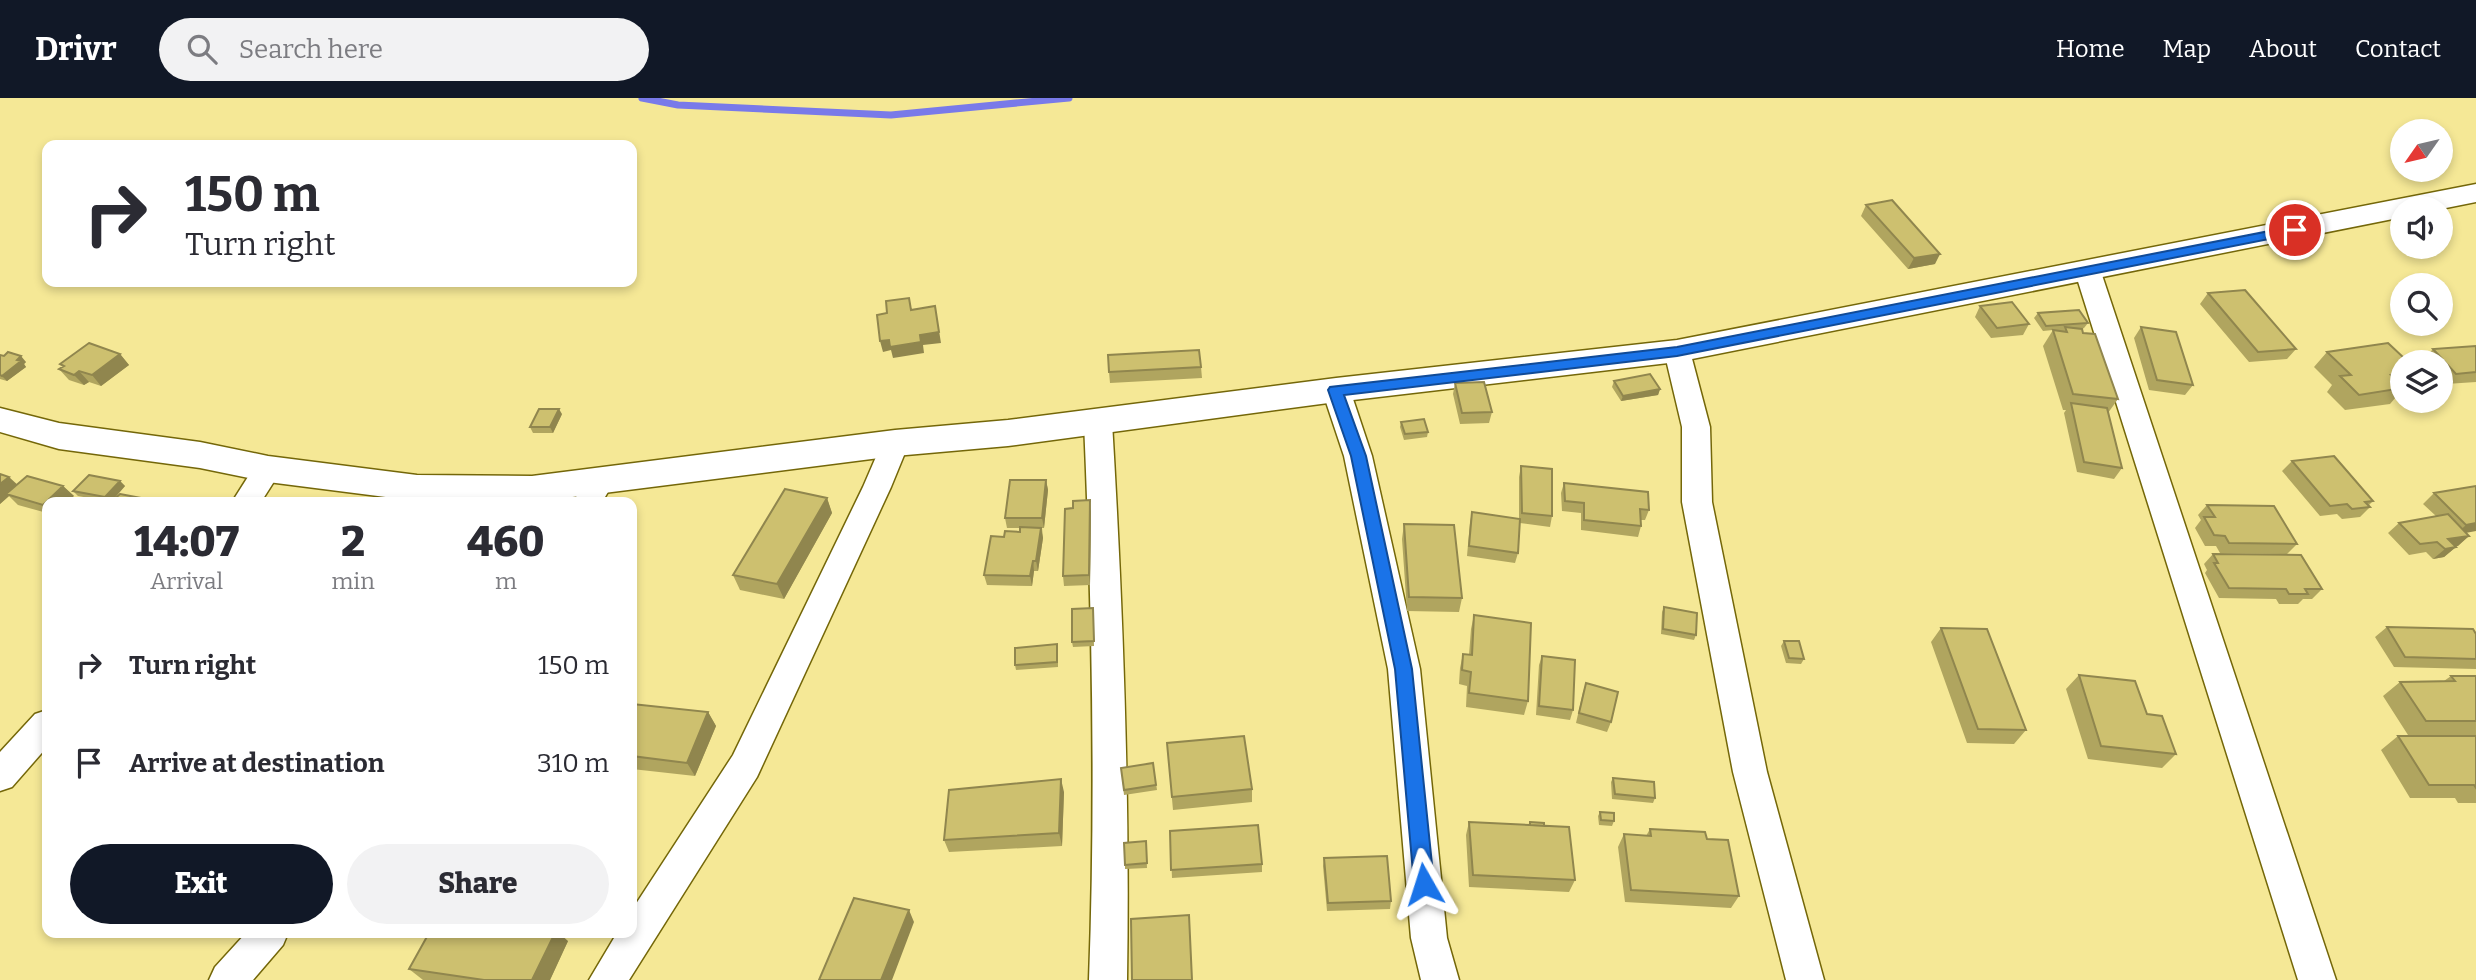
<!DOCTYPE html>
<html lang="en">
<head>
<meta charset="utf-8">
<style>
	:root { --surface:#fff; --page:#f2f2f3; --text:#2b2b33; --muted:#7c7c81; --accent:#111827 }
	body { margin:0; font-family:Bitter,serif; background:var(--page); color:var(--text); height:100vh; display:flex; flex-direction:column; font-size:26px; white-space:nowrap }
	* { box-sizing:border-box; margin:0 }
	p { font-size:23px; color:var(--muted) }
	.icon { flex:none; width:38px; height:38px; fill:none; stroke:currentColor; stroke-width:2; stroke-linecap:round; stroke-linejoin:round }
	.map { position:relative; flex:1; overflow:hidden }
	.panel { position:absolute; left:42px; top:399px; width:595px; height:441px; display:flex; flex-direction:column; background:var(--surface); border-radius:14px; box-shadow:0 4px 10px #0003 }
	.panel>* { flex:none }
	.hud { position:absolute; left:42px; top:42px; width:595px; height:147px; border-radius:14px; box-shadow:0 4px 10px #0003; background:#fff; color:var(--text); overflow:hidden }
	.needle { width:46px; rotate:236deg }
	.tools { position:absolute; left:2390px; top:21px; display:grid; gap:14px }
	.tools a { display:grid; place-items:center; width:63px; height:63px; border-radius:50%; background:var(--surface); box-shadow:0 4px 10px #0003; font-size:35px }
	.pin { position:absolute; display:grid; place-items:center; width:60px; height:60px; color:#fff; margin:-30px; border:4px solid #fff; border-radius:50%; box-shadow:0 2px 7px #0007 }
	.me { position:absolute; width:77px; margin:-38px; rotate:354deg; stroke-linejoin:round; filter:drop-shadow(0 0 5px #0008) }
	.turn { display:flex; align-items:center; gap:24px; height:147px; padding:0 28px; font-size:32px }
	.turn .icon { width:91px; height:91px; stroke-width:2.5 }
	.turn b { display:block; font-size:49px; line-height:60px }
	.eta { display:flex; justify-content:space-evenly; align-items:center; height:119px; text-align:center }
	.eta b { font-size:42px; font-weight:800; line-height:49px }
	.action { display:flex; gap:14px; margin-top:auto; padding:14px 28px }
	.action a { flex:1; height:80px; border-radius:42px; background:var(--accent); color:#fff; font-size:28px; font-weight:800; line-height:80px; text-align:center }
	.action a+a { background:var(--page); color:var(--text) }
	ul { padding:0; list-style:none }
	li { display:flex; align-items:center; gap:21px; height:98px; padding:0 28px }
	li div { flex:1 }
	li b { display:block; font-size:26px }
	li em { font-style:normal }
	header { display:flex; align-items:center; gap:42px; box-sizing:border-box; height:98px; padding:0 35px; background:var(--accent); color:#fff }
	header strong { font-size:33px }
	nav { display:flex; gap:38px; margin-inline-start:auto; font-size:24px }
	.search { width:490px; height:63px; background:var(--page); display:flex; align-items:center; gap:18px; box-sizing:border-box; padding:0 24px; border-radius:38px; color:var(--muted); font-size:26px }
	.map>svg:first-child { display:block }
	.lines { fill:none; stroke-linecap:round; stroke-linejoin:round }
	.stream { stroke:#797ae9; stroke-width:7 }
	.minor-casing { stroke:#746709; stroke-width:3 }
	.tertiary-casing { stroke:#746709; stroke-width:3 }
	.minor { fill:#fff; fill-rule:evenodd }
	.tertiary { fill:#fff; fill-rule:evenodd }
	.wall { fill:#b0a55f }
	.shaded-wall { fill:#90864e }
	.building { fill:#cdc06f; stroke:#90864e; stroke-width:2 }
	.route { fill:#1a73e8; stroke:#114b97; stroke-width:2 }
</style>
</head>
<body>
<header>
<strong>Drivr</strong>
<div class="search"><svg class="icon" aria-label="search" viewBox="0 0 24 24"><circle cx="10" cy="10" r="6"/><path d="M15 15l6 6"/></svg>Search here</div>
<nav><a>Home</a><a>Map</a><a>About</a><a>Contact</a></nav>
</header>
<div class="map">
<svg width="2476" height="882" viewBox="0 0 2476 882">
	<rect width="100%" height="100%" fill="#f5e896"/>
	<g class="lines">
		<path class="stream" d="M642 0 678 7 891 17 1069 0"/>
		<defs>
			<path id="minor" d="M2088 166 2097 168 2101 174 2336 882H2298L2075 174 2079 168Z
				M1677 244 1686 247 1690 253 1710 329 1712 404 1767 674 1824 882H1786L1733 674 1682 404V329L1664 253 1668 247Z
				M1336 282 1346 285 1350 292 1372 358 1420 571 1447 840 1459 882H1421L1411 840 1388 571 1344 358 1322 292 1326 285Z
				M1098 314 1108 317 1112 324C1123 510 1130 696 1127 882H1089C1096 696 1092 510 1084 324L1088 317Z
				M895 335 905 338 909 345 891 389 757 679 629 882H589L617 835H632V812L733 657 863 389 885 338Z
				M268 360 278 363 282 371 261 404H232L258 363Z
				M600 373 610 376 614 384 602 404H573L590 376Z
				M47 612V649L12 689 0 693V654L35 616Z
				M246 835H288L283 847 253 882H209L215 869Z"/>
			<path id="tertiary" d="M2476 86V104L2441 111 2403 110V119L1677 264 1336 304 1008 348 895 358 533 404 417 403 268 384 200 370 59 351 0 334V310L59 325 200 344 268 358 417 377 532 378 895 332 1008 322 1336 280 1677 242Z"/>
		</defs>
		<use href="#minor" class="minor-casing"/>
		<use href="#tertiary" class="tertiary-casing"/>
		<use href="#minor" class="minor"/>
		<use href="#tertiary" class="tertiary"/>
	</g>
	<path class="wall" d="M1866 107 1935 166 1908 171 1861 118Z
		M2208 195 2296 251 2287 261 2249 264 2200 206Z
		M1980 208 2029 226 2023 237 1991 240 1975 219Z
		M2038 215 2088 225 2084 230 2082 231 2083 235 2118 301 2108 315 2122 370 2114 381 2077 374 2064 315 2066 312H2063L2043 248 2053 232 2043 233 2034 220Z
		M2141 229 2193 287 2185 297 2149 292 2134 240Z
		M2476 248V284L2446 286 2441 281V264H2426L2423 262 2433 251Z
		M2327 254 2403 264V291L2390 306 2345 312 2327 294 2332 287 2314 269Z
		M120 256 129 267 101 288 89 284 84 287 69 282 59 271 63 268 60 266Z
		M0 257 26 264 24 266 26 269 7 283 0 281Z
		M1201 269 1202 280 1110 285 1109 274Z
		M1614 283 1660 291 1658 297 1621 303 1612 289Z
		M1455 285 1492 314 1489 325 1460 326 1453 296Z
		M562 316 553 335H533L530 329Z
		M1401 324 1428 334 1427 339 1404 342 1400 329Z
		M2292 363 2373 403 2369 407 2370 409 2360 419 2342 421 2337 416 2320 418 2282 373Z
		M1521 368 1552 418 1550 429 1520 425 1518 455 1515 465 1467 458 1470 424 1472 414 1519 421V379Z
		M0 376 17 387 63 388 74 398 47 404V415L18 407 9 398 0 406Z
		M1046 382 1048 392 1044 430H1042L1043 440 1038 473H1034L1032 488 987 487 984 477 1004 439 1020 434V430H1007L1005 420Z
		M120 383 125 388 111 404 78 398 73 393Z
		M1564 385 1649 412 1645 422H1641V428L1638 439 1581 432V415L1562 413 1561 395Z
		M2476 388 2466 435 2469 438 2444 459 2433 461 2426 454 2409 457 2388 435 2399 425 2436 418 2423 406 2434 395Z
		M827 400 832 415 784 501 740 492 733 477Z
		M2207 407 2297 446 2287 456 2220 455 2216 448H2205L2195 430 2201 422 2198 417Z
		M1073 410 1091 413 1090 487 1064 488 1063 478Z
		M1404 426 1462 500 1459 514 1407 513 1402 441Z
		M2213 456 2322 491 2312 501H2303L2298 506H2279L2276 501 2219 500 2205 475 2207 472 2204 466Z
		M1664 509 1696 537 1694 542 1661 536 1662 514Z
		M1093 510 1094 548 1073 549 1072 544Z
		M1474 517 1528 603 1524 617 1466 609 1467 588 1459 586 1460 570 1463 556 1469 557 1471 531Z
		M2387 529 2476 536V571L2394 569 2375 539Z
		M1941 530 2026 632 2014 646 1967 645 1931 544Z
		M1784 543 1804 561 1801 566 1786 565 1781 548Z
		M1058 551V569L1016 572 1015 567Z
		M1542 558 1573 612 1570 622 1536 617 1539 567Z
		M2079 577 2176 656 2162 670 2088 661 2066 591Z
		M2451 578H2476V637H2408L2383 598 2400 584 2444 583Z
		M1586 585 1611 624 1607 634 1576 625 1583 594Z
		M632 606 708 614 716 628 695 678 632 671Z
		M2398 638H2476V705H2458L2455 700H2410L2381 652Z
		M1167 645 1252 691V704L1173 712Z
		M1153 665 1157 692 1124 697 1121 670Z
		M1613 680 1655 700 1653 705 1612 701 1611 684Z
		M1064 694 1062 748 949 754 944 742Z
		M1600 714 1614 723 1612 728 1599 727 1598 718Z
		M1469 724 1528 727 1530 724 1544 728 1575 782 1569 794 1469 789 1466 737Z
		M1650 731 1707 741 1739 798 1731 810 1625 804 1618 749 1624 736 1646 738Z
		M1170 733 1262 766V774L1172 780Z
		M1146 743 1147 770 1125 771V767Z
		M1324 760 1391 803 1390 811 1327 813 1323 768Z
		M568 843 550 882H423L409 871Z"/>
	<path class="shaded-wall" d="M1940 156 1935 166 1908 171 1914 160Z
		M935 208 941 245 923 247 924 255 893 260 891 252 883 254 880 243 920 237Z
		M120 256 129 267 101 288 92 277Z
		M21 258 26 264 24 266 26 269 7 283 2 278Z
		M79 273 89 284 84 287 74 277Z
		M1660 291 1658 297 1621 303 1623 298Z
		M559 311 562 316 553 335 550 329Z
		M9 379 20 389 6 396 9 398 0 406V386Z
		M1046 382 1048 392 1044 430 1042 420Z
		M120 383 125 388 111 404 105 399Z
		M63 388 74 398 67 404H47V411L43 407Z
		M827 400 832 415 784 501 777 486Z
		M1090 402 1091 413 1090 487 1089 477Z
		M2476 425V433L2455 437 2466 427Z
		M1041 430 1043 440 1038 473 1036 463Z
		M2469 438 2458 448 2444 450 2448 441Z
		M2456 449 2444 459 2433 461 2445 451Z
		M1033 463 1034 473 1032 488 1030 478Z
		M708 614 716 628 695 678 687 665Z
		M1061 681 1064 694 1062 748 1059 735Z
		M909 812 914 824 892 882H881Z
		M555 835H559L568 843 550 882H532Z"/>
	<path class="building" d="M1892 102 1940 156 1914 160 1866 107Z
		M2245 192 2296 251 2258 254 2208 195Z
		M909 200 911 212 935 208 939 234 920 237 921 244 890 249 889 242 880 243 877 217 887 215 886 203Z
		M2012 204 2029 226 1997 230 1980 208Z
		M2079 212 2088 225 2046 228 2038 215Z
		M2065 229 2082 231 2083 235 2095 236 2118 301 2073 296 2053 232 2067 234Z
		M2141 229 2176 234 2193 287 2157 282Z
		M89 245 120 256 92 277 79 273 74 277 59 271 64 268 60 266Z
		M2388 245 2405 261 2412 260 2417 264H2403V276L2391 277 2403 289V290L2359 297 2340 278 2351 277 2327 254Z
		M2476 248V274L2456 276 2433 251Z
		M1199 252 1201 269 1109 274 1108 257Z
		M8 254 21 258 17 262 21 263 2 278 0 277V257L4 258Z
		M1650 276 1660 291 1623 298 1614 283Z
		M1484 284 1492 314 1462 315 1455 285Z
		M2071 305 2107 310 2122 370 2084 364Z
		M539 311H559L550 329H530Z
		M1424 321 1428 334 1405 336 1401 324Z
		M2334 358 2373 403 2365 404 2370 409 2352 411 2347 406 2330 408 2292 363Z
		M1521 368 1552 371V418L1522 415Z
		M0 376 9 379 0 386Z
		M89 377 120 383 105 399 73 393Z
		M27 378 63 388 43 407 6 396Z
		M1010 382H1046L1042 420H1005Z
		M1564 385 1648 394 1649 412 1640 411 1641 428 1584 422V405L1565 403Z
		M2476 388V425L2466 427 2434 395Z
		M785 391 827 400 777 486 733 477Z
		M120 396 162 404H111Z
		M1090 402 1089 477 1063 478 1065 411 1073 410V403Z
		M2207 407 2274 408 2297 446 2229 445 2225 438 2214 437 2204 419H2215Z
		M1472 414 1520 421 1518 455 1469 448Z
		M2448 416 2469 438 2448 441 2456 449 2445 451 2437 444 2420 446 2399 425Z
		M1404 426 1454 427 1462 500 1409 499Z
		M1020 429 1041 430 1036 463H1033L1030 478 984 477 991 438 1004 439 1005 433 1020 434Z
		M2213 456 2301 457 2322 491H2305L2308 496H2289L2286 491 2229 490 2214 465H2218Z
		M1664 509 1697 515 1696 537 1663 531Z
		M1093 510 1094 543 1072 544V511Z
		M1474 517 1531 525 1528 603 1469 595 1471 574 1462 572 1463 556 1472 557Z
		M2387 529 2473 531 2476 536V561L2405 559Z
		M1941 530 1987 531 2026 632 1978 631Z
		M1784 543H1799L1804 561 1789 560Z
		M1057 546V564L1015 567V550Z
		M1542 558 1575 562 1573 612 1539 608Z
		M2079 577 2135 583 2147 616 2162 618 2176 656 2101 648Z
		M2451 578H2476V623H2426L2400 584 2455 583Z
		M1586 585 1618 594 1611 624 1579 615Z
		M632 606 708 614 687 665 632 658Z
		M1244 638 1252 691 1172 699 1167 645Z
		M2398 638H2476V690L2474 687H2429Z
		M1153 665 1156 687 1124 692 1121 670Z
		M1613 680 1654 684 1655 700 1615 696Z
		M1061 681 1059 735 944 742 949 692Z
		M1600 714 1614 715V723L1601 722Z
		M1469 724 1569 729 1575 782 1473 777Z
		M1530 724 1544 725V728L1530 727Z
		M1258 727 1262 766 1171 772 1170 733Z
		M1650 731 1705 734 1707 741 1728 742 1739 798 1631 792 1624 736 1651 738Z
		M1146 743 1147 765 1125 767 1124 745Z
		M1387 758 1391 803 1328 805 1324 760Z
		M854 800 909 812 881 882H819Z
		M1189 817 1192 882H1132L1131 821Z
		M429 835H555L532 882H484L409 871Z"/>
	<path class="route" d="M2295 128 2301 132 2299 135 1677 258 1344 297 1366 358 1412 571 1434 786 1431 793 1424 795 1417 793 1414 786 1395 571 1351 358 1328 292 1330 289 1677 249Z"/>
</svg>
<div class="tools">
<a><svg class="needle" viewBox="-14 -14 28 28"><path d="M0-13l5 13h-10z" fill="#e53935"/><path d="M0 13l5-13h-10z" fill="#7c7c81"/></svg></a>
<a><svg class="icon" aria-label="sound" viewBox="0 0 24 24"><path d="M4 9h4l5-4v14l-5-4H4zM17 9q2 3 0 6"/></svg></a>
<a><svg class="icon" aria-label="search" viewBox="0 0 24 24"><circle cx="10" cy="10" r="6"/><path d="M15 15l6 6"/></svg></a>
<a><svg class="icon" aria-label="layers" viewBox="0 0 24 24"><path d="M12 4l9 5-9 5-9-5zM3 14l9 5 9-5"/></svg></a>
</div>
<div class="pin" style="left:2295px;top:132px;background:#d93025"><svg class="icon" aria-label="arrive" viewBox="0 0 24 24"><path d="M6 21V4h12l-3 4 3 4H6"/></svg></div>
<svg class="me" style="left:1424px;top:786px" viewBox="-20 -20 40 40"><path d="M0-17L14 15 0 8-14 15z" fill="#1a73e8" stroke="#fff" stroke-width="4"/></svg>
<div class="hud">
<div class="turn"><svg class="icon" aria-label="right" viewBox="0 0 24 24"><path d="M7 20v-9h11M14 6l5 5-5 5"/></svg><div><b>150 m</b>Turn right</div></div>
</div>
<section class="panel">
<div class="eta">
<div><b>14:07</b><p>Arrival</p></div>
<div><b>2</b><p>min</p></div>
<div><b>460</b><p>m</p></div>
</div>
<ul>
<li><svg class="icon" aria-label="right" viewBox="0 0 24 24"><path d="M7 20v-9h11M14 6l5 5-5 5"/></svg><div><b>Turn right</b></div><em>150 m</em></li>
<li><svg class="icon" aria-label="arrive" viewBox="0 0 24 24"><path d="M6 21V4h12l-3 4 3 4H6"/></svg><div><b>Arrive at destination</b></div><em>310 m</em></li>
</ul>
<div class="action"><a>Exit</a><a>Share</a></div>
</section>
</div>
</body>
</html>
